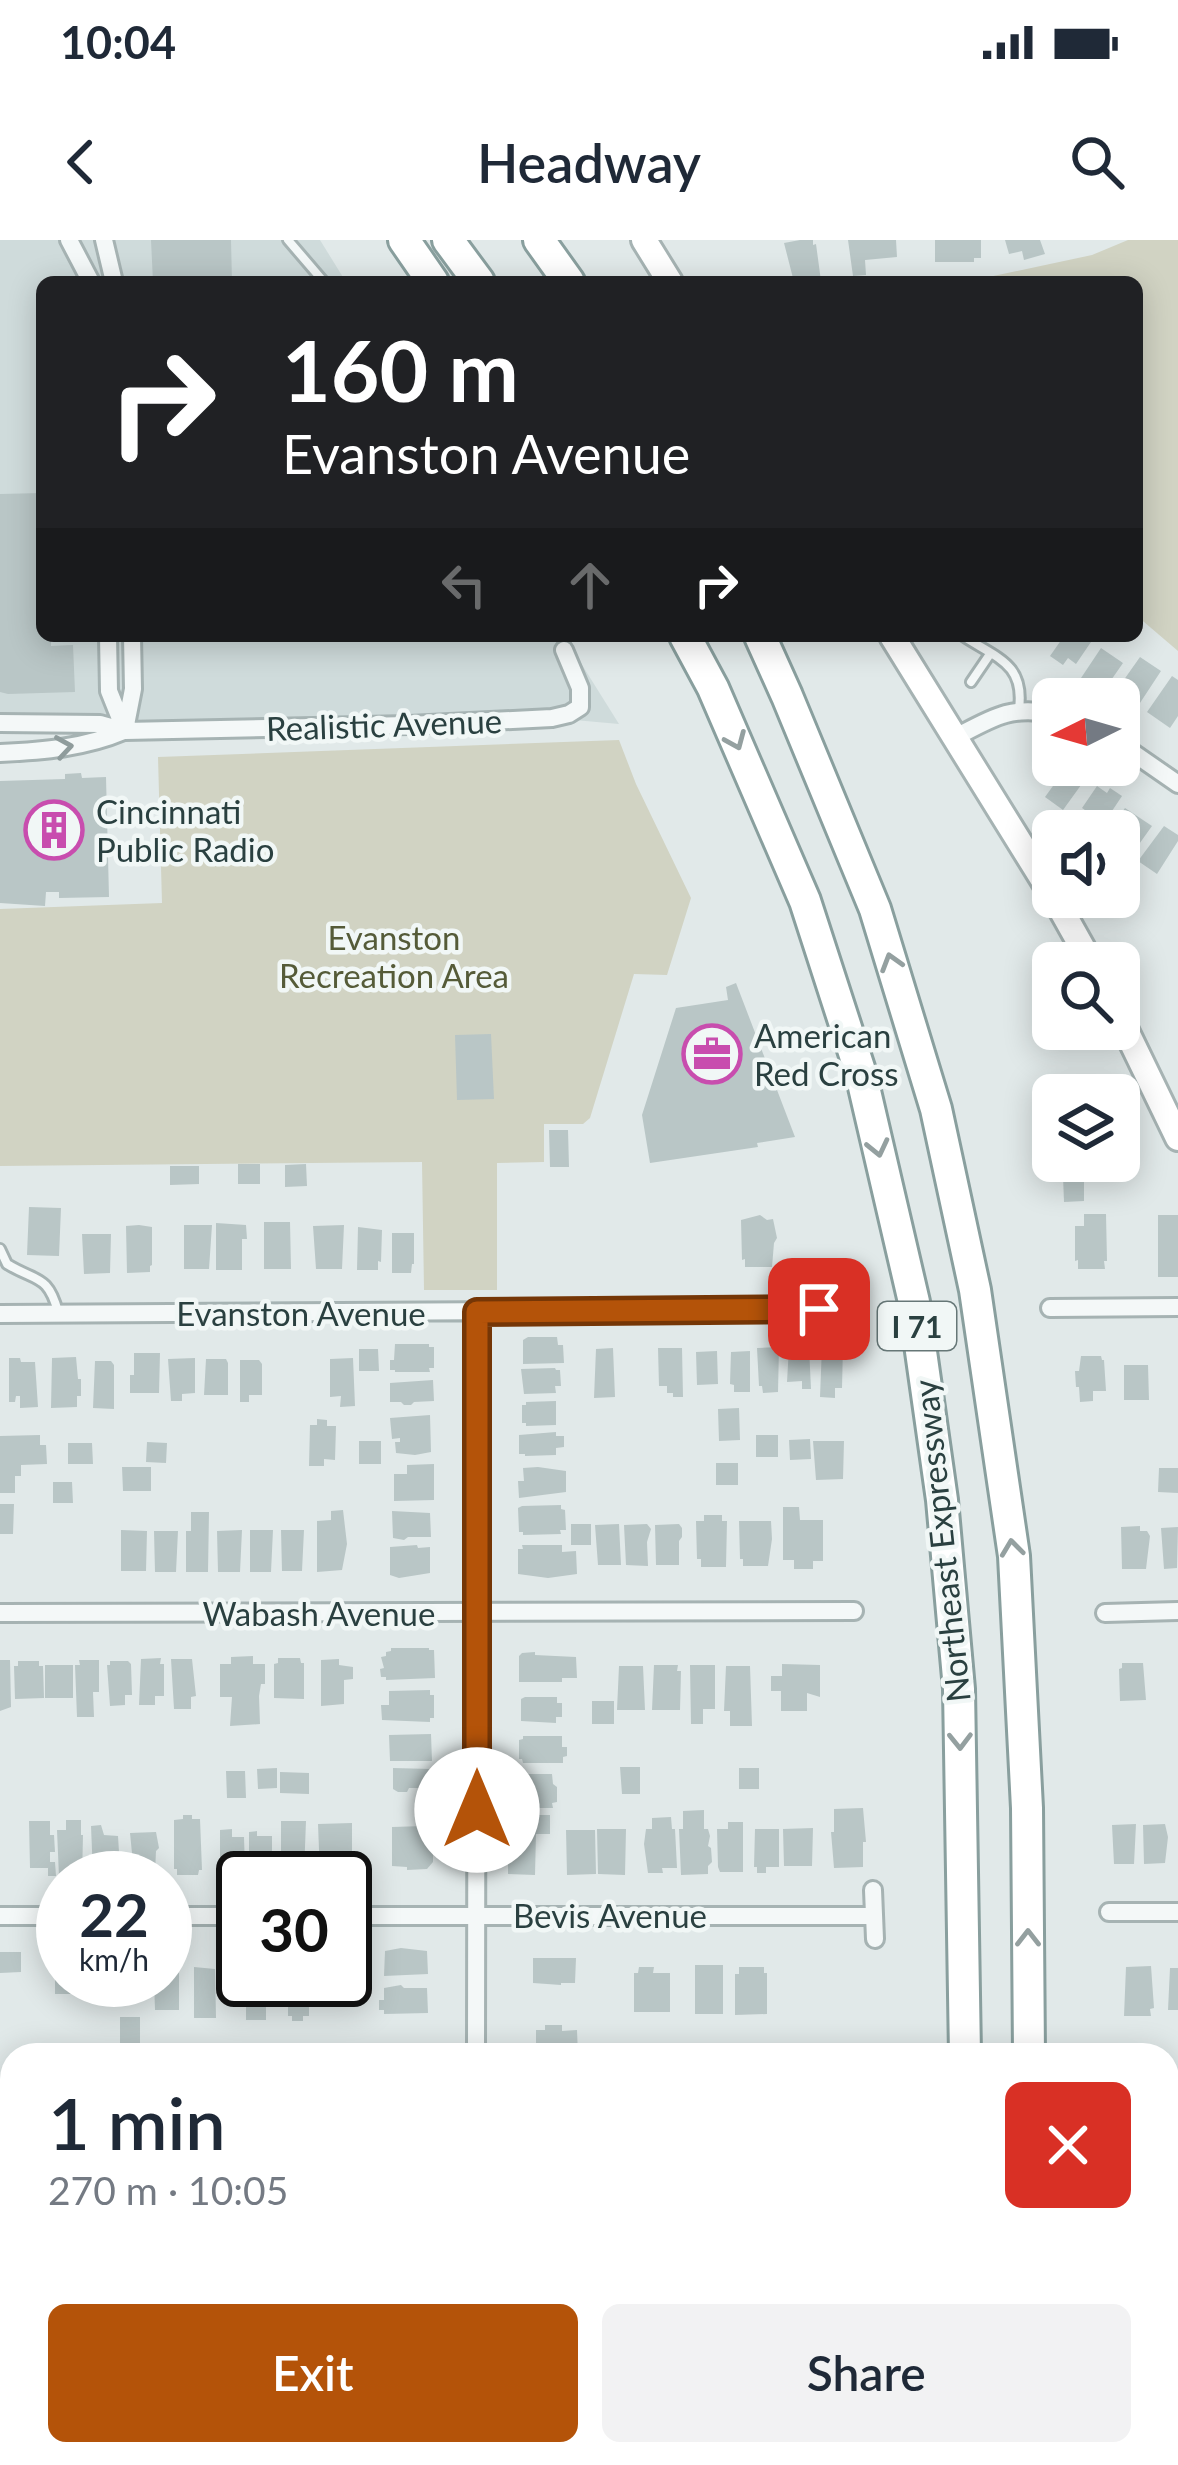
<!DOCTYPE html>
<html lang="en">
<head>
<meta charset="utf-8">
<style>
	:root { --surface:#fff; --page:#f2f2f3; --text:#1f2937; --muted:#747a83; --accent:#b45309 }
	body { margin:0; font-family:Lato,sans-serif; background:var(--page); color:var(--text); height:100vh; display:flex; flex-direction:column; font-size:45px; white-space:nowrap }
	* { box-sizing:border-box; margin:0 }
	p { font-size:39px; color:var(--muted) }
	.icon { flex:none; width:66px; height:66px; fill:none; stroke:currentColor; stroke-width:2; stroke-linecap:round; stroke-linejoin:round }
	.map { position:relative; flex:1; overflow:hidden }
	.side { position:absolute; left:0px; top:1803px; width:1179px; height:423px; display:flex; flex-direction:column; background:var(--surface); border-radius:36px 36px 0 0; box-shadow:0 6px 30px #0003 }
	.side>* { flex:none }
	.top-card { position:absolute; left:36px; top:36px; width:1107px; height:366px; border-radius:18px; box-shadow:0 6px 30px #0003; background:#202124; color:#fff; overflow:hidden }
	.needle { width:78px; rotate:265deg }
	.tools { position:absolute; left:1032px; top:438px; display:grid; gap:24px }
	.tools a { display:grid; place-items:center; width:108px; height:108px; border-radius:18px; background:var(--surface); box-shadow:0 6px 30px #0003; font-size:60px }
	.speed { position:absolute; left:36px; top:1611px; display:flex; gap:24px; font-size:60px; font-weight:700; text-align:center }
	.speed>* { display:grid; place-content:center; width:156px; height:156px; border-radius:50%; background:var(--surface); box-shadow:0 6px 30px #0003; line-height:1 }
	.speed small { font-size:30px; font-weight:400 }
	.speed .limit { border:6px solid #111; border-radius:18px; background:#fff; color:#111 }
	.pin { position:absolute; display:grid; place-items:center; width:102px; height:102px; color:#fff; margin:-51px; border-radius:24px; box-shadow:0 6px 18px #0006 }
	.me { position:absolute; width:132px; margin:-66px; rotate:0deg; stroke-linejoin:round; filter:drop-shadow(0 0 9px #0008) }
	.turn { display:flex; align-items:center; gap:42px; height:252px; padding:0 48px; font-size:54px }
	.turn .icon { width:156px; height:156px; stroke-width:2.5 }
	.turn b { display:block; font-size:84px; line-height:102px }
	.lanes { display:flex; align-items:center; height:114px; padding:0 48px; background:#0003; justify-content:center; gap:60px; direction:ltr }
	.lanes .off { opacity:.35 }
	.round { display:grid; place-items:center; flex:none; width:126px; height:126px; border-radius:18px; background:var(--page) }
	.headline { display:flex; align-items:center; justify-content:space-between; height:204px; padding:0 48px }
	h1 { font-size:72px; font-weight:600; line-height:90px }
	.cta { display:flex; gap:24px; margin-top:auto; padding:24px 48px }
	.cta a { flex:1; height:138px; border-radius:18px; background:var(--accent); color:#fff; font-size:48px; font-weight:600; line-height:138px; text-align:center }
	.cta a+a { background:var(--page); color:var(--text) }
	.status { display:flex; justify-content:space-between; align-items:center; height:84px; padding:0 60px; background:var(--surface); direction:ltr }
	.status svg { height:33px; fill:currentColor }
	header { display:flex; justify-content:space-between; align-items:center; height:156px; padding:0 48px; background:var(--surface); font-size:54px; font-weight:600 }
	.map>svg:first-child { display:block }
	.built { fill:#cfdbdb }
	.green { fill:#d1d3c3 }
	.building { fill:#b9c6c6 }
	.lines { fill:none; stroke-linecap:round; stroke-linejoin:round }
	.lane-casing { stroke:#a6b3b3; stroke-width:14 }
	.street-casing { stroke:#a6b3b3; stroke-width:22 }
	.secondary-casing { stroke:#a6b3b3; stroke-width:30 }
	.highway-casing { stroke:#899f9e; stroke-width:36 }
	.lane { stroke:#f4f8f8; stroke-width:8 }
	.street { stroke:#f4f8f8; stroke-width:16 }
	.secondary { stroke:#fff; stroke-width:24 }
	.highway { stroke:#fff; stroke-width:30 }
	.oneway { stroke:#94a0a0 }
	.oneway2 { stroke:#8f9c9c }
	.route-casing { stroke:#753606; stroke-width:30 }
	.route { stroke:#b45309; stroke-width:21 }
	.labels { text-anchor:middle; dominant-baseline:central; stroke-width:9; stroke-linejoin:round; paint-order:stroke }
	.shield { fill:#f1f7f6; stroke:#677; stroke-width:3 }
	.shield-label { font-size:30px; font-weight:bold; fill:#2a4040 }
	.street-label { font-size:33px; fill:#2a4040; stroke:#f1f7f6 }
	.poi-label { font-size:33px; fill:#2a4040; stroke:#f1f7f6; text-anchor:start }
	.park-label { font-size:33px; fill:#555b38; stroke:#f1f7f6 }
</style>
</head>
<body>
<div class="status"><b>10:04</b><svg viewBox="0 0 49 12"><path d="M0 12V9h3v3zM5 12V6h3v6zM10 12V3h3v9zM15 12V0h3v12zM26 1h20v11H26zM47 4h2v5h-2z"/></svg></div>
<header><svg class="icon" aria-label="back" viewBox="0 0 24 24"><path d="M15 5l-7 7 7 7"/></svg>Headway<svg class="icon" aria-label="search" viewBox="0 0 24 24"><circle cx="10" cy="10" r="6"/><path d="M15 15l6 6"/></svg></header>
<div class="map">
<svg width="1178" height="2225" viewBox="0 0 1178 2225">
	<rect width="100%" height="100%" fill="#e1e9e9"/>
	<path class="built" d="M0 0H320L346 42H42V396H564L619 484 552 478 409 485 0 483Z"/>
	<path class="green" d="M1128 0H1178V411L1137 376V42H965L1092 15Z
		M619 500 636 544 691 658 667 735 634 734 590 878 583 884H544V922L497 923V1050H424L422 922 0 926V669L162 663 158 517Z"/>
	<path class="building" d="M151 0H231L232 42H153Z
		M800 0H813V5L816 4 821 41 794 42 784 3Z
		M848 0H896L897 17 865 20 866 35 853 36Z
		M935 0H981V18H974V22H935Z
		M1005 0H1040L1045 14 1024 20 1022 11 1009 14Z
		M42 253V396H51V406L73 405 75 452 8 454 0 452V254Z
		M1064 396H1082L1091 402 1076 424 1068 418 1063 425 1050 416Z
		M1101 408 1123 423 1107 446 1097 438 1092 445 1081 438Z
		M1140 417 1161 431 1138 466 1116 451Z
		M1172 436 1178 440V476L1170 488 1147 472Z
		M1068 525H1077L1089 534 1063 570 1045 557Z
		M81 533 82 538 106 537 109 657 59 658V652H46L45 666 0 663V541L65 539V534Z
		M1097 546 1107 553 1110 548 1122 556 1104 583 1082 568Z
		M1125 568 1152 586 1137 607 1119 594 1124 587 1116 581Z
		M1164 586 1178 595V601L1157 634 1138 621Z
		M736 743 795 897 757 903 758 907 650 923 642 875 676 768 728 760 726 747Z
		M491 794 494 859 457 860 455 795Z
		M549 890H568L569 927H550Z
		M238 924H260V944H238Z
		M306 924 307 946 285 947V925Z
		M170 926H199V944L170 945Z
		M1084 935V961L1064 962 1063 936Z
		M29 967 61 968 59 1016 27 1015Z
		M1084 974H1106L1107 1021H1104L1105 1029H1078V1020L1075 1021V986H1084Z
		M760 975 767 980 773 979 777 998 774 1003 772 1027H745V1019L742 1020 741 980Z
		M1158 975H1178V1037H1158Z
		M264 982H290L291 1029H264Z
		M216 983 246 985 247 999H242V1030H216Z
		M139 985 152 987V1025L150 1026V1032L127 1033 126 986Z
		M184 985H212L209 1029H184Z
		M344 985 342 1029H316L313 986Z
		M358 987 382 990 381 1022 378 1021V1030H357Z
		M392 993H414V1024H412L411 1033H392Z
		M82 994H111L110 1033 84 1034Z
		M528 1097H557L558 1105H563L564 1123 523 1124V1100Z
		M395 1104H429V1107H434V1128H429L430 1132H395V1130H390V1120H394Z
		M822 1106H843L842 1148H835V1158L820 1157Z
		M779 1107 778 1152 763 1153 762 1146H759L757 1108Z
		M789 1107H809L811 1149H802V1141L787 1142Z
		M613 1108 615 1157 594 1158 596 1109Z
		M658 1108H682L683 1157H673V1153H667V1146H659Z
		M359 1109H378L379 1131H359Z
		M717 1111 718 1144 697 1145 696 1112Z
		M750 1111V1152H734V1145L730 1144 731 1112Z
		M134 1113H160L159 1153H130V1135H134Z
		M1081 1116H1101L1102 1120H1104L1106 1151H1093V1161L1080 1162 1079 1147H1076L1075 1131H1079Z
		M76 1117 78 1139H81V1156H77V1167L51 1168 52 1118Z
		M9 1118H20L21 1122H35L38 1167 20 1168V1156H16L15 1162H9Z
		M195 1118V1153L182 1154V1161H171L168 1119Z
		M353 1118 355 1166 340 1167 341 1156 330 1157V1119Z
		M206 1119H226L228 1123V1155H204Z
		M240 1120H259L262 1124V1155H249V1162H240Z
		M95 1121H111L114 1125V1169L93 1168Z
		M1124 1125H1148L1149 1160H1124Z
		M555 1128 556 1130H560L561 1146H555L556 1153 524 1154 521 1129Z
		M433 1140 434 1161 414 1162 411 1165H404L401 1162H390V1143Z
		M556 1161V1185L526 1186V1183H522V1165H526V1162Z
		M739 1168 740 1200 719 1201 718 1169Z
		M430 1175 431 1212 415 1215 396 1213 395 1202H400V1198L392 1199 390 1178Z
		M317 1179 327 1180V1186H336L335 1220 324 1219V1226H309L310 1185H317Z
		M556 1192V1196H564V1207L556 1208V1215L525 1216V1214H519V1195Z
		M40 1195V1205H46L47 1224 21 1225V1236H15V1253H0V1196Z
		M756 1195H778V1217H756Z
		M810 1199 811 1219 790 1220 789 1200Z
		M359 1201H381V1224H359Z
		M813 1201H844L843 1239 816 1240Z
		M147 1202 167 1203 166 1223 146 1222Z
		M68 1203H92L93 1224H68Z
		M716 1223H738V1245H716Z
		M434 1224V1260L394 1261V1234H407V1225Z
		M122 1227H151V1251H123Z
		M538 1227 566 1231V1252L519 1258 518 1241H524L523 1228Z
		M1159 1228H1178V1253L1158 1252Z
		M53 1242H72L73 1263H53Z
		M0 1264H14L13 1294H0Z
		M561 1265V1269L565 1270 566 1290H560L561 1294 523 1295V1292H519L518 1268 522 1266Z
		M783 1267H799L800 1280H823V1321H813V1329H794V1320H783Z
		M343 1270 347 1304 342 1330 317 1332V1281L331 1280V1271Z
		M392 1271 430 1273 431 1297H408L404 1300 393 1298Z
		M191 1272H209L208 1332H186V1291H191Z
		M704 1275H722V1281H727L726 1327H701V1319H697L696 1281H704Z
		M739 1281H771L772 1299 768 1326H743V1319H740Z
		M571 1284H591V1305H571Z
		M619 1284 621 1325H598L595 1285Z
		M647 1284 651 1289 647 1302 648 1326 626 1325 624 1285Z
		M679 1284 682 1288V1297L679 1301V1325H656L655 1285Z
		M1140 1286V1291H1147L1150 1296 1146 1329H1122L1121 1287Z
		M1178 1287 1177 1328 1164 1329 1161 1288Z
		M121 1290 147 1291 146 1331H121Z
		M242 1290 240 1332H218L217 1291Z
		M250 1290H273L271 1332H250Z
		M281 1290H304L302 1331H282Z
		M154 1291H178L176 1332H155Z
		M417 1305 418 1308 430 1307V1333L399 1338 390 1335V1307Z
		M522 1305H562V1312L576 1311 577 1334 548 1338 518 1334V1309H523Z
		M391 1408H429V1410H434L435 1438 386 1440V1437H381L380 1429 384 1428 381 1417 386 1416V1412L391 1411Z
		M535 1412V1415L576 1417 577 1438H562V1442H519V1416L522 1413Z
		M253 1416V1424H265V1444H261L259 1456 260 1484 230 1486 232 1457H220V1424H231V1417Z
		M161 1418 160 1424H164V1456H155V1465H139L141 1419Z
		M278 1418H300L301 1423H304V1459L274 1458V1424L278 1423Z
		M171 1419H192L196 1456 191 1457V1469H174Z
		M339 1419V1425L353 1427V1439L344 1440V1464L321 1466V1420Z
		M0 1420H10L11 1467 0 1471Z
		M79 1420H99V1452H93L94 1477H77L75 1425H80Z
		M18 1421H39V1426H43L44 1458 15 1459 14 1426H18Z
		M110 1421H128L131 1424 132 1455H125V1465L110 1466 107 1425H110Z
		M1122 1423H1143L1146 1460 1120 1461 1119 1429 1122 1428Z
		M782 1424 820 1425V1457L807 1453V1471H781V1451H771V1436H782Z
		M45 1425H73V1458H45Z
		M654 1425H678L677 1431H681L680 1470H652Z
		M690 1425H715V1469H703V1484H691Z
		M619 1426H643L645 1470H617Z
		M726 1426H750L752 1486H730V1471H724Z
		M430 1450V1455H434V1478H430V1482L382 1480 381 1465H389V1451Z
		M525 1457H557V1463H562V1477H556V1483L521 1481V1459Z
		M592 1461H614V1484H592Z
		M431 1494 432 1521H390L389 1495Z
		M523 1496H562V1507H567V1516L563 1517V1523H523L522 1519H519V1500L523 1499Z
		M620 1527H640V1554H622Z
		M277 1528V1548L258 1549 257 1529Z
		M393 1528 431 1529 432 1542H427L425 1548H409L407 1552H398L393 1549Z
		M739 1528H759V1549H739Z
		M226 1531H245L246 1558H227Z
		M280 1532 309 1533V1554L280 1553Z
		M527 1534H552L553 1544 557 1547V1562L552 1563 553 1568H526L527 1565H519V1537H526Z
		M863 1568 866 1602H863V1627L834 1628 831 1592H834V1569Z
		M704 1570V1589H708L710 1596 708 1606 711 1608 712 1622 708 1626V1634L681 1635 679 1589H683V1571Z
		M183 1575H192V1579H200L202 1630H199L198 1635H177V1629H174V1580L183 1579Z
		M536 1575H550V1594H536L535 1635 508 1634V1590H536Z
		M671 1577 672 1589H675L677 1628H662L663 1633H648L644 1604 646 1589H652V1578Z
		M66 1580H81V1595H83L82 1637H59L57 1590H66Z
		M29 1581H50V1595H54L55 1612H50V1622H55L56 1636H48V1628H30Z
		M281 1581H306L304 1633H281Z
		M728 1582H743V1632H720L718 1627 717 1589H728Z
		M352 1583V1628H348V1635H320L318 1584Z
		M1136 1584 1134 1624H1114L1112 1585Z
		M1165 1584 1168 1597 1165 1623 1144 1624 1143 1585Z
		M101 1585 104 1595 118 1596 119 1612H114L112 1633 93 1634 91 1586Z
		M424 1586 427 1608 433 1607V1622L427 1629 407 1630V1627L392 1626V1587Z
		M813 1588 812 1626H784L783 1589Z
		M232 1589V1597H244L245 1628H241V1634L220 1635V1590Z
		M597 1589H626L625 1635 598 1634Z
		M755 1589H779V1627H766V1633H757V1627H754Z
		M566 1590H595L596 1634 567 1635Z
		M257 1591V1596H272V1628H269L268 1635H249V1592Z
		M156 1592 159 1608 156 1611 155 1633H134L130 1593Z
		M401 1708 427 1711 428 1734 384 1736 385 1711Z
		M0 1712H21V1732L0 1733Z
		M55 1718H63V1740H82V1754H55Z
		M533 1718H576L575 1743H561V1745L533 1743Z
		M695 1725H723V1774H695Z
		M1151 1726 1154 1768 1150 1769 1151 1776H1124L1126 1727Z
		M194 1727 215 1729 216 1778H194Z
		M639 1727H654L653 1733H670V1772H634V1733H638Z
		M739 1727H764V1733H767V1774L735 1775V1734H739Z
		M165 1728H177L179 1733V1770H155L154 1740H165Z
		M1170 1728H1178V1770H1168Z
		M88 1740H114V1754H88Z
		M122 1740H149V1756H122Z
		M246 1740H274V1766H266V1780H246Z
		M288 1740H310L313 1765H309V1776H303V1781H292V1776H288Z
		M401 1745 404 1748H427L428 1773 384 1774V1770H379V1760H384V1748Z
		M120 1777H140V1815H120Z
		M545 1785H562V1791L577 1790 578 1815H536V1790H545Z
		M0 1923H12V1965H0Z
		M1167 2059H1178V2107L1168 2106 1167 2102Z
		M0 2136H12V2196H0Z
		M220 2214H272L273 2225H220Z"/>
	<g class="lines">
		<defs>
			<path id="lane" d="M288 0 324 42
				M963 396C996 418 1025 423 1019 469
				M971 442 990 414
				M0 1009 7 1024C36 1042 48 1034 58 1072
				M818 1029 819 1068"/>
			<path id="street" d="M69 0 91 42
				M104 0 114 42
				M108 396 109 451 125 491
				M0 483 100 484 125 491 409 485 552 478 569 474 580 467V448L564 410
				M125 490 133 449 132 396
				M956 497C992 478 1011 465 1053 474
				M1119 503 1178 544
				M0 513C43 511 84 508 124 491
				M1050 1068 1178 1067
				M0 1074 819 1069
				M0 1373 854 1371
				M1105 1373 1178 1371
				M873 1650 875 1699
				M1109 1672H1178
				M0 1676H63
				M165 1676H243
				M345 1676H874
				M476 1815 477 1073
				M1167 2003H1178
				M0 2005 12 2006
				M168 2214V2225
				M478 2214V2225
				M805 2225V2214"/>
			<path id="secondary" d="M644 0 670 42
				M892 396 1053 656
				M1054 657 1091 723
				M1119 776 1178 898"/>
			<path id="highway" d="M404 0 433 42
				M448 0 479 42
				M539 0 569 42
				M685 396 713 448 805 661 861 834 914 1062 942 1260 959 1449 965 1815
				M760 396 787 456 875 669 936 869 975 1050 1014 1316 1027 1568 1029 1815
				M966 2214V2225
				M1030 2225V2214"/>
		</defs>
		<use href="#lane" class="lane-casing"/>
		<use href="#street" class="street-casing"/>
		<use href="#secondary" class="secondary-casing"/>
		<use href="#highway" class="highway-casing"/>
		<use href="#lane" class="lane"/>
		<use href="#street" class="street"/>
		<use href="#secondary" class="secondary"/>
		<use href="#highway" class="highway"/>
	</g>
	<defs><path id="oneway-chevron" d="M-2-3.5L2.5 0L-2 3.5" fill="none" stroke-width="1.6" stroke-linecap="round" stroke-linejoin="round" transform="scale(3)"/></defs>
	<g class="oneway">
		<use href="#oneway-chevron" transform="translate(736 501) rotate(67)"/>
		<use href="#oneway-chevron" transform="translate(891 722) rotate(-107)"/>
		<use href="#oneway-chevron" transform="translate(878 908) rotate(77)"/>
		<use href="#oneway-chevron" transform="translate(1012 1308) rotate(-97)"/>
		<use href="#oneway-chevron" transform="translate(960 1501) rotate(89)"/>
		<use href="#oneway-chevron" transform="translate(1028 1698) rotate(-90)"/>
	</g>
	<use class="oneway2" href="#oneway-chevron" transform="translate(64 507) rotate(-9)"/>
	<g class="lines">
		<defs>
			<path id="route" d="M477 1570V1072L819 1069"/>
		</defs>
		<use href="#route" class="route-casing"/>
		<use href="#route" class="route"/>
	</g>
	<defs>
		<symbol id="building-ring" viewBox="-11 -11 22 22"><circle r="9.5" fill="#f1f7f6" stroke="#c84dae" stroke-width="1.5"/><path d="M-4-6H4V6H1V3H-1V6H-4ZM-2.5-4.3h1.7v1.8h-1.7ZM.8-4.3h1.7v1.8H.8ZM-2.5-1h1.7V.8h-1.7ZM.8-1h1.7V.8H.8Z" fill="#c84dae"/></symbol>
		<symbol id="office-ring" viewBox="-11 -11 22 22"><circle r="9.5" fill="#f1f7f6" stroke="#c84dae" stroke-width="1.5"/><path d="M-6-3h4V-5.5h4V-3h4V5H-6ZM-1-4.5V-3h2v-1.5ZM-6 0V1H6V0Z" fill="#c84dae"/></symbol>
	</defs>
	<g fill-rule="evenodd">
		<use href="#building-ring" x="21" y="557" width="66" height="66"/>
		<use href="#office-ring" x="679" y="781" width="66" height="66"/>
	</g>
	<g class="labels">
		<rect class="shield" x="878" y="1062" width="78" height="48" rx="9"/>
		<g class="shield-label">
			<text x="917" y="1086">I 71</text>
		</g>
		<g class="street-label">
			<text transform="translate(384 484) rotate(-2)">Realistic Avenue</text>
			<text x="301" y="1073">Evanston Avenue</text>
			<text transform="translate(941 1301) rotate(-96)">Northeast Expressway</text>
			<text x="319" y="1373">Wabash Avenue</text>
			<text x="610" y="1675">Bevis Avenue</text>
		</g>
		<g class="poi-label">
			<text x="96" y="571">Cincinnati<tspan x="96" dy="38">Public Radio</tspan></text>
			<text x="754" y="795">American<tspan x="754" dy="38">Red Cross</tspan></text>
		</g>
		<g class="park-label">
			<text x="394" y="697">Evanston<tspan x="394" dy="38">Recreation Area</tspan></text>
		</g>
	</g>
</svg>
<div class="tools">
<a><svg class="needle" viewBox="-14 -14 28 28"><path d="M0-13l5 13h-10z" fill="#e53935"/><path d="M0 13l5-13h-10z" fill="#747a83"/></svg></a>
<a><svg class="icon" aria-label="sound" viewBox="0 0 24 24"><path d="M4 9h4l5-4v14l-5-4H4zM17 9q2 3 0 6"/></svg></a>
<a><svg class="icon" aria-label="search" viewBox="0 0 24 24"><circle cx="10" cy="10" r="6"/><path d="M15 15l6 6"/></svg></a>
<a><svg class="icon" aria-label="layers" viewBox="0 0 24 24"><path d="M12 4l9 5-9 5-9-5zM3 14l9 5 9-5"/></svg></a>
</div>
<div class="speed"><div>22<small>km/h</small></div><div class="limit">30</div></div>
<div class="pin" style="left:819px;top:1069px;background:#d93025"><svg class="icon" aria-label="arrive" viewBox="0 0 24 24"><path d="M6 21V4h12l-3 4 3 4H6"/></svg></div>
<svg class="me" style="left:477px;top:1570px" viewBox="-20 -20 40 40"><circle r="19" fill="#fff"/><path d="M0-13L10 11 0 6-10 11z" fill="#b45309"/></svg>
<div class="top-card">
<div class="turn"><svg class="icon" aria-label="right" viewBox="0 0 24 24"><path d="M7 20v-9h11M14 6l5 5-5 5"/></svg><div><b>160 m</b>Evanston Avenue</div></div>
<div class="lanes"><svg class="icon off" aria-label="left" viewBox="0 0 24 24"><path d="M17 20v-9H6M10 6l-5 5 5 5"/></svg><svg class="icon off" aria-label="ahead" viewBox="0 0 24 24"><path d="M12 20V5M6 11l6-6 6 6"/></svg><svg class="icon" aria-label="right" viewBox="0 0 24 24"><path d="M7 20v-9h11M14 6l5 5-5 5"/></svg></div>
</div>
<section class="side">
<div class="headline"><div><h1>1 min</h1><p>270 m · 10:05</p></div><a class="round" style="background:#d93025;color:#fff"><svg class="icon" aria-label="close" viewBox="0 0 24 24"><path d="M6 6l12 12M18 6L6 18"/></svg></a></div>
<div class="cta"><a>Exit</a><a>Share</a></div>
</section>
</div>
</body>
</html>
